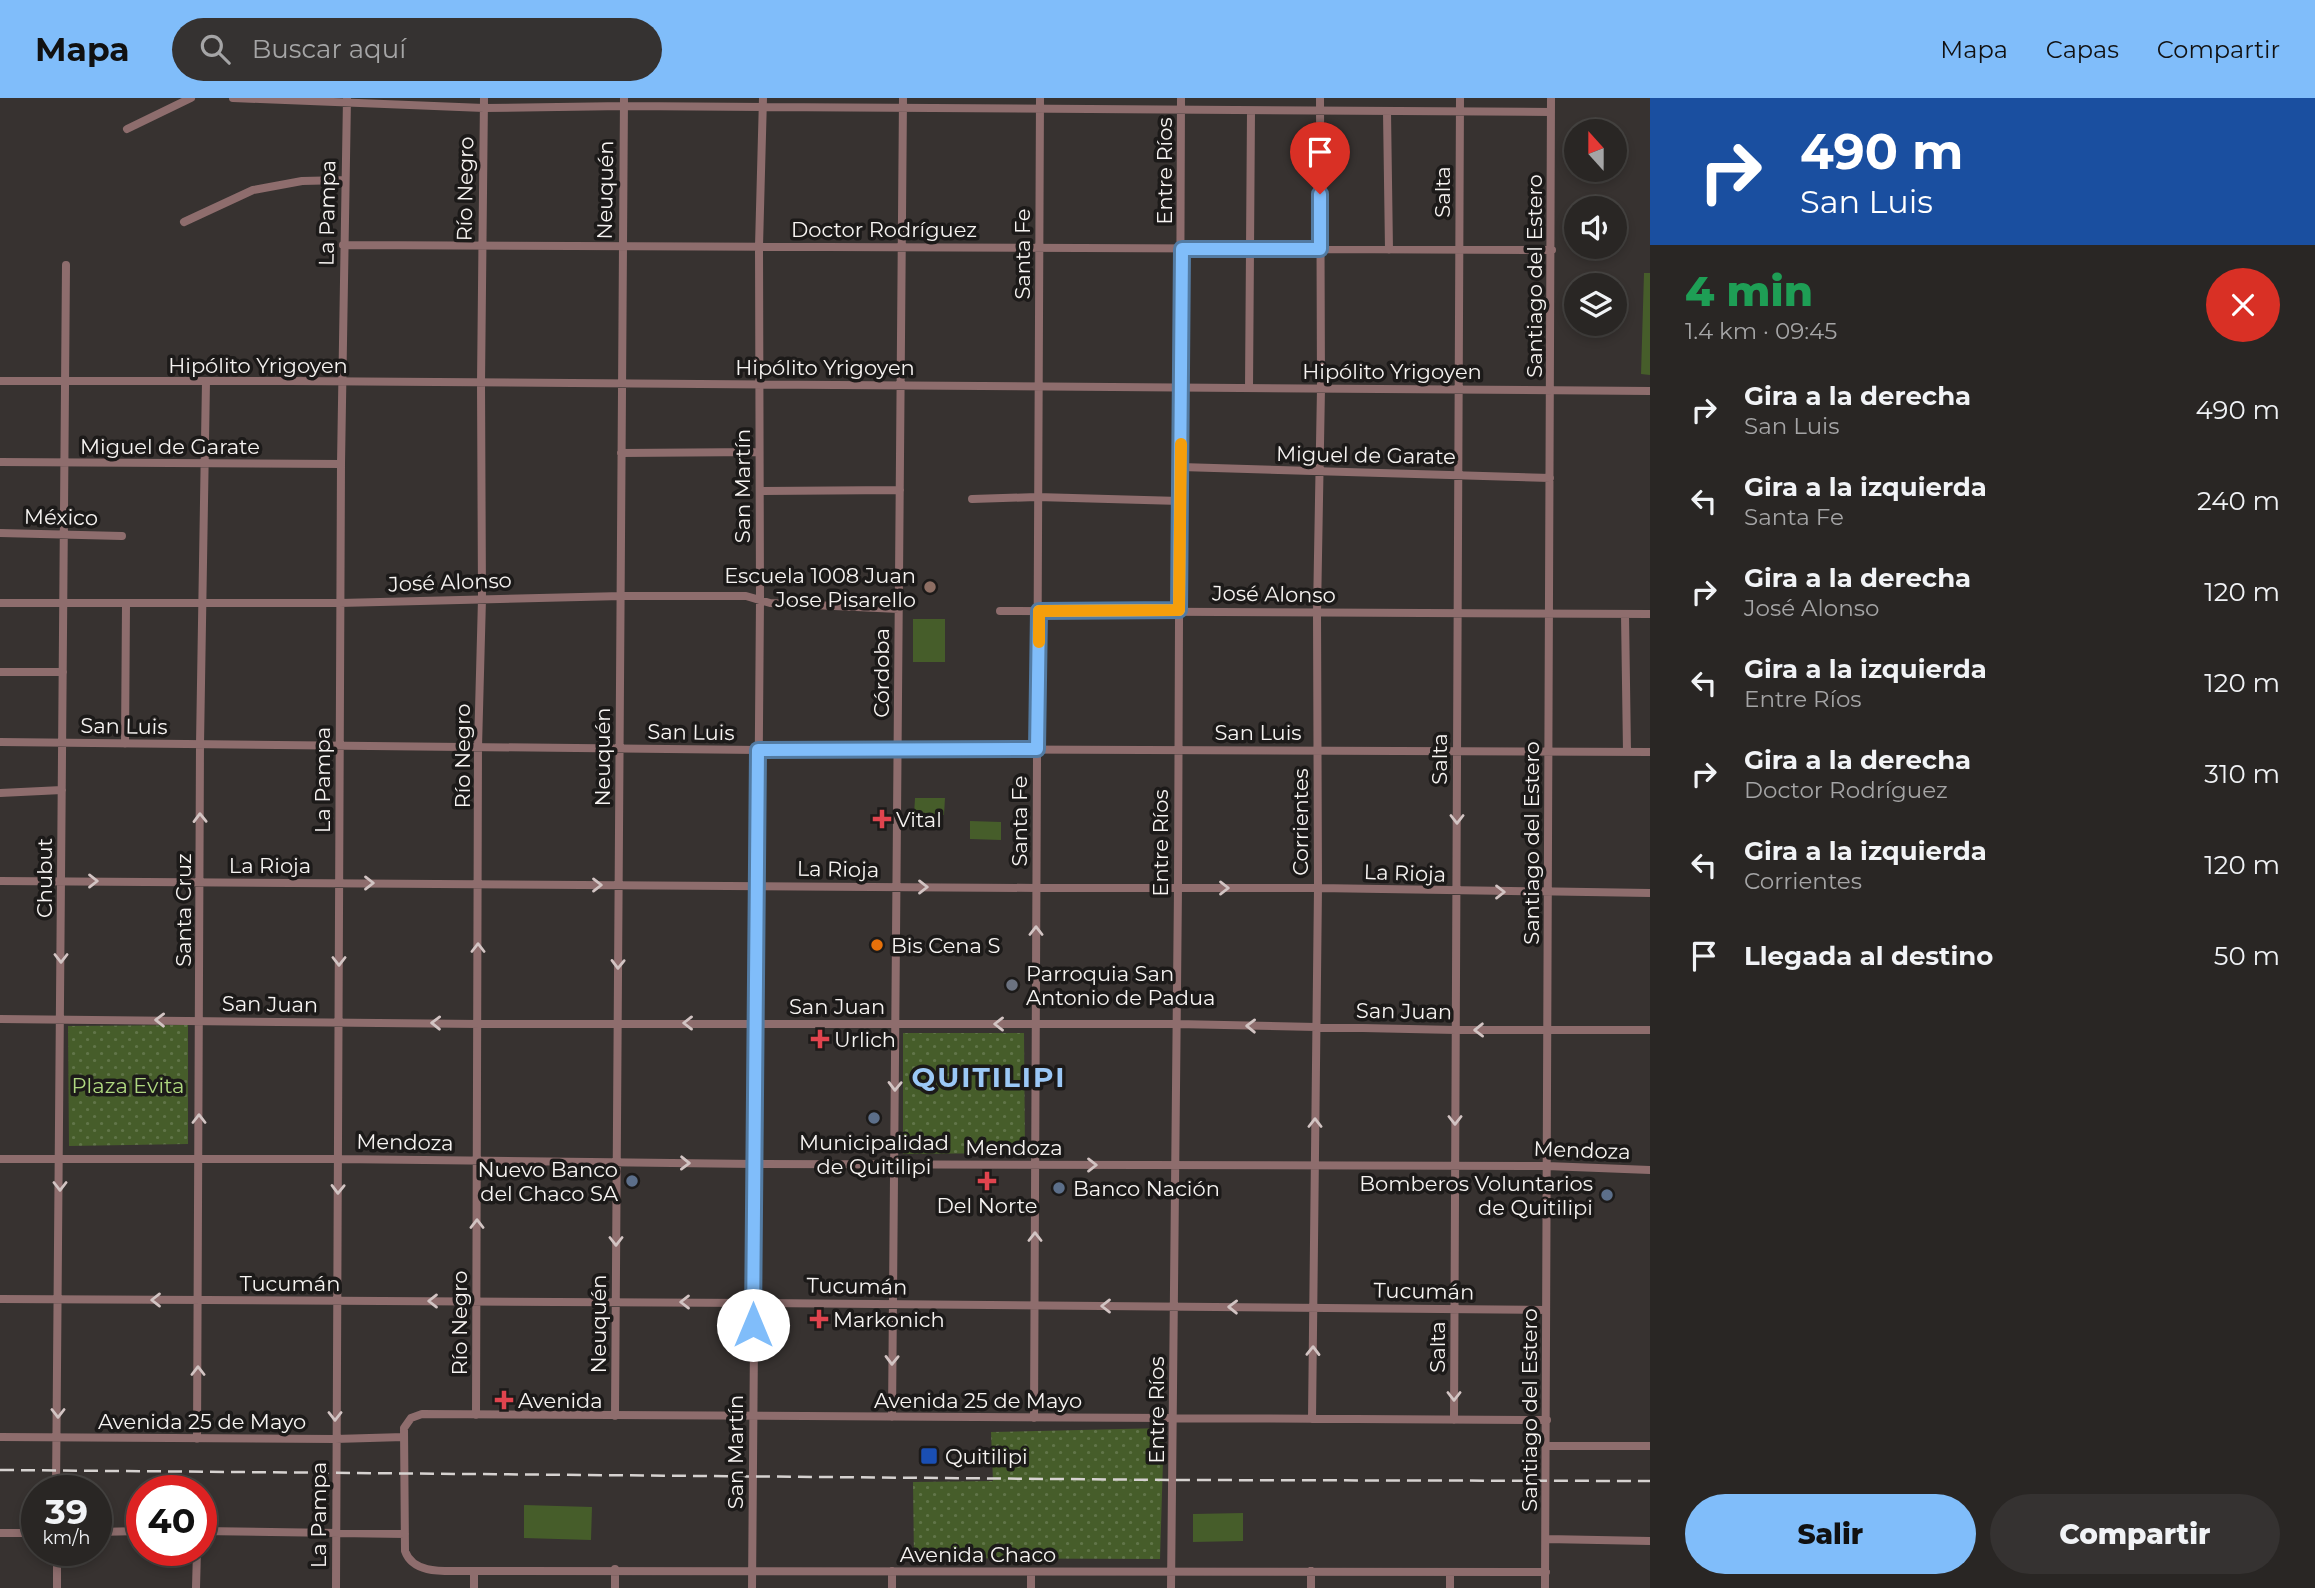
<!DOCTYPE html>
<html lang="es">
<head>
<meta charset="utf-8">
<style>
	:root { --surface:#292624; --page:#353231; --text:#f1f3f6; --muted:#a5a5a6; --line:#454341; --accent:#80bdfa }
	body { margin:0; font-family:Montserrat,sans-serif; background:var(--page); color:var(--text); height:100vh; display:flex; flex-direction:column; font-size:26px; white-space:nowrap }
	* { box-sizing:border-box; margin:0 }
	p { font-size:23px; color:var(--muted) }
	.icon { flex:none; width:38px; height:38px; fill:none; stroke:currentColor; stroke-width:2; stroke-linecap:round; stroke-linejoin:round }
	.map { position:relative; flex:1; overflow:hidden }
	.side { display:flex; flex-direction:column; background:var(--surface); width:665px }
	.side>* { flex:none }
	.guide { background:#1a4fa0; color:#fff; overflow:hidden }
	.needle { width:46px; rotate:339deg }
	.buttons { position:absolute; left:1564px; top:21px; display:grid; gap:14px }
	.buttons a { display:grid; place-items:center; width:63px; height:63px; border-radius:50%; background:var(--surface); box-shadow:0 4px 10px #0003,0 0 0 2px var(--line); font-size:35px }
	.speed { position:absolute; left:21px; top:1377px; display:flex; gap:14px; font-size:35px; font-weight:700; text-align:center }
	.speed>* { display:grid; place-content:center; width:91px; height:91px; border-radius:50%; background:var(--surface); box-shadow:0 4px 10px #0003,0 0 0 2px var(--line); line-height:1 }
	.speed small { font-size:18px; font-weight:400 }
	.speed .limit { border:10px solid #d22; background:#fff; color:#111 }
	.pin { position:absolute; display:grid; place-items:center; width:60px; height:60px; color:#fff; margin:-72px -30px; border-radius:50% 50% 50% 0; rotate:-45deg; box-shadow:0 0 7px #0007 }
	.pin .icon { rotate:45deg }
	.me { position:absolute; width:77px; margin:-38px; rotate:0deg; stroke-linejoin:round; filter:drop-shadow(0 0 5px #0008) }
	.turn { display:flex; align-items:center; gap:24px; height:147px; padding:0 35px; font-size:32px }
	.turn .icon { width:91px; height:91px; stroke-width:2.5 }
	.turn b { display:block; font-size:49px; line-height:60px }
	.round { display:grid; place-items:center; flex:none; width:74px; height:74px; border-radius:37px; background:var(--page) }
	.summary { display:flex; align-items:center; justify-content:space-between; height:119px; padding:0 35px }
	h1 { font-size:42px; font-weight:800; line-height:52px; color:#1e9e55 }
	.action { display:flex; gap:14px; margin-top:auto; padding:14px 35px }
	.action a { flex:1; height:80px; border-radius:42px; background:var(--accent); color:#111; font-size:28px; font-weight:800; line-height:80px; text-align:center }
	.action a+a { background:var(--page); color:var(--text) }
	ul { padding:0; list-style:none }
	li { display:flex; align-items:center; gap:21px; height:91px; padding:0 35px }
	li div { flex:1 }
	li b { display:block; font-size:26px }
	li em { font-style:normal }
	header { display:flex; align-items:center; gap:42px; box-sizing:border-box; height:98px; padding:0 35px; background:var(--accent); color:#111 }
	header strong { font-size:33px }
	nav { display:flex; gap:38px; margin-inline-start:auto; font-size:24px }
	.search { width:490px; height:63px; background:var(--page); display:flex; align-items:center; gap:18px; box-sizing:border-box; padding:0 24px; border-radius:38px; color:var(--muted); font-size:26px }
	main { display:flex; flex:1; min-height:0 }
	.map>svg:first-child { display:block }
	.grass { fill:url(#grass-dots) }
	.garden { fill:#465d2a }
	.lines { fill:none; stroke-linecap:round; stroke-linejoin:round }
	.minor { stroke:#8e6d6d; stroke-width:8 }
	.rail { stroke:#d6d2d0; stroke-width:2.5; stroke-dasharray:14 7; stroke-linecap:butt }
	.oneway { stroke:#d2c4c3 }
	.route-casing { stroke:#537ba2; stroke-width:18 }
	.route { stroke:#80bdfa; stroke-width:12 }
	.slow { stroke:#f59e0b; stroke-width:12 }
	.education-dot { fill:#8d6e63; stroke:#1c1a19; stroke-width:2.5 }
	.health-dot { fill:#e0444e; stroke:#1c1a19; stroke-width:2.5 }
	.food-dot { fill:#e8710a; stroke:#1c1a19; stroke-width:2.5 }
	.worship-dot { fill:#6b7280; stroke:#1c1a19; stroke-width:2.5 }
	.service-dot { fill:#5c6f8a; stroke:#1c1a19; stroke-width:2.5 }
	.transit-dot { fill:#1a4fb4; stroke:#1c1a19; stroke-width:2.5 }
	.labels { text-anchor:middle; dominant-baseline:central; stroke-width:7; stroke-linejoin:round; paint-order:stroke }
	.street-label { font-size:21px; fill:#f6f3f1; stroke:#1c1a19 }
	.poi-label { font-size:21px; fill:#f6f3f1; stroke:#1c1a19; text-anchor:start }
	.park-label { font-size:21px; fill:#afd880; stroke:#1c1a19 }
	.district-label { font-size:28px; font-weight:bold; letter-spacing:2px; fill:#9bc8f6; stroke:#1c1a19 }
</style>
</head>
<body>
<header>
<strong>Mapa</strong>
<div class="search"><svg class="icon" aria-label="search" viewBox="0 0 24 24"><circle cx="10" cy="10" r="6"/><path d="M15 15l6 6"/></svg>Buscar aquí</div>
<nav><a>Mapa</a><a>Capas</a><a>Compartir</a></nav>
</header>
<main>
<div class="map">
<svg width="1650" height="1490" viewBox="0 0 1650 1490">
	<defs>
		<pattern id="grass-dots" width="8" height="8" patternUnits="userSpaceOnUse" patternTransform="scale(1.75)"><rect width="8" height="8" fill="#465d2a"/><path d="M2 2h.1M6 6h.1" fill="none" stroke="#617549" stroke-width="1.8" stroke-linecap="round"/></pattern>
	</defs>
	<rect width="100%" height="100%" fill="#373230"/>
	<path class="grass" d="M188 927V1046L69 1048 68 928Z
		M903 935H1024L1025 1055 903 1056Z
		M1164 1330 1160 1461 914 1460 913 1384 993 1383 991 1334Z"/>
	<path class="garden" d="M1644 175H1650V277L1641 276Z
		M913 521H945V564H913Z
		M915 700H945L944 717H914Z
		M970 723 1001 724V742L970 741Z
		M524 1407 592 1409 591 1442 524 1440Z
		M1243 1415V1443L1193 1444V1416Z"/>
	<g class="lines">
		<path class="minor" d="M233 0 484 10 624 8 1551 14
			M1387 14 1389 152
			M127 31 191 0
			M184 124 253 92 302 83 345 82
			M343 147 1552 152
			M0 283H290L1650 293
			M1249 290 1251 13
			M621 355 759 354
			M0 364 341 366
			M1181 369 1550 380
			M760 393 900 392
			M972 401 1037 399 1180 403
			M0 435 122 438
			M0 505H340L622 498H746L770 505 899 511
			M1000 513 1650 516
			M1625 516 1627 654
			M0 574H63
			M0 644 758 652 898 651 1650 654
			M125 646 126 506
			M0 695 62 692
			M0 783 1036 790H1318L1650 795
			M0 921 478 926H1177L1455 932H1650
			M0 1061H339L754 1066 1547 1068 1650 1072
			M0 1201 753 1205 1546 1212
			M476 1317 478 649 482 501 481 285 484 0
			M615 1318 624 0
			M892 1319 903 0
			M1034 1320 1040 0
			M1312 1321 1318 790 1317 514 1321 290 1320 0
			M1454 1322 1460 0
			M0 1339 335 1341 404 1339
			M197 1341 200 646 206 283
			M1546 1348H1650
			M56 1393 66 167
			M201 1433 405 1436
			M96 1434 142 1433
			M0 1435H37
			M1546 1441 1650 1443
			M892 1473V1490
			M1450 1474V1490
			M1546 1474 474 1473C452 1472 414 1479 405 1453L404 1330 411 1320 422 1316 1547 1322
			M1031 1475V1490
			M57 1490V1452
			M196 1490 197 1452
			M336 1490 341 366 347 0
			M474 1490V1473
			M615 1490V1471
			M752 1490 760 502 759 148 763 0
			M1171 1490 1178 790 1181 0
			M1311 1490V1473
			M1545 1490 1551 0"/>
		<path class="rail" d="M0 1372 1174 1382 1650 1383"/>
	</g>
	<defs><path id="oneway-chevron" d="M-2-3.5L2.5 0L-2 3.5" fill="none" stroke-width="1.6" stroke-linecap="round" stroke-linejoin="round" transform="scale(1.75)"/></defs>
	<g class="oneway">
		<use href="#oneway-chevron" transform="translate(200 720) rotate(-91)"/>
		<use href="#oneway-chevron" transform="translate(1457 721) rotate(90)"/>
		<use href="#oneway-chevron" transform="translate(93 783)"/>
		<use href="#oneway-chevron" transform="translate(369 785)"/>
		<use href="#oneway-chevron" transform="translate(597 787)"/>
		<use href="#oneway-chevron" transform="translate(923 789)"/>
		<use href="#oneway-chevron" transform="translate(1224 790)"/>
		<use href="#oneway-chevron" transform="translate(1500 794)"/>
		<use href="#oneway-chevron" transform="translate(1036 833) rotate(-90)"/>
		<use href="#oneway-chevron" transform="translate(478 850) rotate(-90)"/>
		<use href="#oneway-chevron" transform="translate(61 860) rotate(90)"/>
		<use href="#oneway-chevron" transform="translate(339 863) rotate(90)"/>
		<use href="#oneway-chevron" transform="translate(618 866) rotate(91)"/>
		<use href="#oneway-chevron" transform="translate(160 922) rotate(-179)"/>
		<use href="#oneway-chevron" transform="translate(436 925) rotate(-179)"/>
		<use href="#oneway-chevron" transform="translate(688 925) rotate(-180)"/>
		<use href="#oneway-chevron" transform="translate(999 926) rotate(-180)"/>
		<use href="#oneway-chevron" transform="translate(1251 928) rotate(-179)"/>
		<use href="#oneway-chevron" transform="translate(1479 932) rotate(179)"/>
		<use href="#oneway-chevron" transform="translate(895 988) rotate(91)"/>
		<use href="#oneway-chevron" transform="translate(199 1021) rotate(-90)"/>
		<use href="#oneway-chevron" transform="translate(1455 1022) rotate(90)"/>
		<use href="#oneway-chevron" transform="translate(1315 1025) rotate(-90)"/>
		<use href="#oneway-chevron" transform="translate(685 1065) rotate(1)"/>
		<use href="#oneway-chevron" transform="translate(1092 1067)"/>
		<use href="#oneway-chevron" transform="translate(60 1088) rotate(90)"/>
		<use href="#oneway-chevron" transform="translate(338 1091) rotate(91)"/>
		<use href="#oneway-chevron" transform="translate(477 1126) rotate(-90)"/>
		<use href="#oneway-chevron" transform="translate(1035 1139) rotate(-90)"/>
		<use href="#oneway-chevron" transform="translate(616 1143) rotate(90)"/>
		<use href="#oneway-chevron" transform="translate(156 1202) rotate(-180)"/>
		<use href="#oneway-chevron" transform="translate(433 1203) rotate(-180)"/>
		<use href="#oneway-chevron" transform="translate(685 1204) rotate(-180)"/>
		<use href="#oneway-chevron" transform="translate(1106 1208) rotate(-180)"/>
		<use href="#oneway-chevron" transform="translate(1233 1209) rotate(-179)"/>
		<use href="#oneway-chevron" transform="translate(1313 1253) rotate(-89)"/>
		<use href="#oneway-chevron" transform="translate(892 1262) rotate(91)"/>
		<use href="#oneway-chevron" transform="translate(198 1273) rotate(-90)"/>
		<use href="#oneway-chevron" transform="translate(1454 1298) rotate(90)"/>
		<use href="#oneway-chevron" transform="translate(58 1315) rotate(90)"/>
		<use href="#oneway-chevron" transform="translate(335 1318) rotate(90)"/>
	</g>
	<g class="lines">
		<defs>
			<path id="route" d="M753 1227 758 652 1037 651 1039 513 1179 512 1182 151H1320V96"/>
		</defs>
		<use href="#route" class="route-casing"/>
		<use href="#route" class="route"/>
		<path class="slow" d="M1039 544V513L1179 512 1181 346"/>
	</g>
	<circle class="education-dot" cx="930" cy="489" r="7"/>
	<g class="health-dot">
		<path d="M878.5 710.5h7v7h7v7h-7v7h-7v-7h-7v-7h7z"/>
		<path d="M816.5 930.5h7v7h7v7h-7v7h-7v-7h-7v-7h7z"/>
		<path d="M983.5 1072.5h7v7h7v7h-7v7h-7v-7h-7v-7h7z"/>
		<path d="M815.5 1210.5h7v7h7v7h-7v7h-7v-7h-7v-7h7z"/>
		<path d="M500.5 1291.5h7v7h7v7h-7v7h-7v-7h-7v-7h7z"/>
	</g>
	<circle class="food-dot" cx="877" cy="847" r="7"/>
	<circle class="worship-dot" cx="1012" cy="887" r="7"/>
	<g class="service-dot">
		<circle cx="874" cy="1020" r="7"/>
		<circle cx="632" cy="1083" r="7"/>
		<circle cx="1059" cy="1090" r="7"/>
		<circle cx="1607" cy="1097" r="7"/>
	</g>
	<rect class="transit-dot" x="920" y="1349" width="18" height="18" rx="3.5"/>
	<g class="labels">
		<g class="street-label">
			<text transform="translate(1164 73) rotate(-90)">Entre Ríos</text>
			<text transform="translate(465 91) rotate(-89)">Río Negro</text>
			<text transform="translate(605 92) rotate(-89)">Neuquén</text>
			<text transform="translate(1442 94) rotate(-90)">Salta</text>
			<text transform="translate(327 115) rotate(-89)">La Pampa</text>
			<text x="884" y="131">Doctor Rodríguez</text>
			<text transform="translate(1022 156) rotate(-90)">Santa Fe</text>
			<text transform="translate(1534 178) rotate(-90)">Santiago del Estero</text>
			<text x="258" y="267">Hipólito Yrigoyen</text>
			<text x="825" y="269">Hipólito Yrigoyen</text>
			<text x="1392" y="273">Hipólito Yrigoyen</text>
			<text x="170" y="348">Miguel de Garate</text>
			<text transform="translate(1366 357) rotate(1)">Miguel de Garate</text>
			<text transform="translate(742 388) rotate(-90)">San Martín</text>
			<text transform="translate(61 419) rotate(1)">México</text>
			<text transform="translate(450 484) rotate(-2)">José Alonso</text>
			<text transform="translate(1274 496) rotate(1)">José Alonso</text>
			<text transform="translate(881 575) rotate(-90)">Córdoba</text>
			<text transform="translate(124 628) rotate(1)">San Luis</text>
			<text transform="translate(691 634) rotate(1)">San Luis</text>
			<text x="1258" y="634">San Luis</text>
			<text transform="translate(462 658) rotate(-90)">Río Negro</text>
			<text transform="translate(602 659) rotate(-90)">Neuquén</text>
			<text transform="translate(1439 661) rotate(-90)">Salta</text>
			<text transform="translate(322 682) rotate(-90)">La Pampa</text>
			<text transform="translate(1019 723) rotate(-90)">Santa Fe</text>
			<text transform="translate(1300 724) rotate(-90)">Corrientes</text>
			<text transform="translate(1160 745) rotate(-90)">Entre Ríos</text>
			<text transform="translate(1531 745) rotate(-90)">Santiago del Estero</text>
			<text x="270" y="767">La Rioja</text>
			<text transform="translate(838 771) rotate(1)">La Rioja</text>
			<text transform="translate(1405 775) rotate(2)">La Rioja</text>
			<text transform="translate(44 780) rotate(-90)">Chubut</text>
			<text transform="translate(183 812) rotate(-90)">Santa Cruz</text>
			<text transform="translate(270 906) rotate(1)">San Juan</text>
			<text x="837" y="908">San Juan</text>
			<text transform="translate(1404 913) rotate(1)">San Juan</text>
			<text transform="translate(405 1044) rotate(1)">Mendoza</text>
			<text x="1014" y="1049">Mendoza</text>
			<text transform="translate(1582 1052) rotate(2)">Mendoza</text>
			<text x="290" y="1185">Tucumán</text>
			<text transform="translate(857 1188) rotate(1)">Tucumán</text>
			<text transform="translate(1424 1193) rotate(1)">Tucumán</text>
			<text transform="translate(459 1225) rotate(-90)">Río Negro</text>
			<text transform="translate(598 1226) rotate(-90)">Neuquén</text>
			<text transform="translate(1437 1249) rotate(-90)">Salta</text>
			<text x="978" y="1302">Avenida 25 de Mayo</text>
			<text transform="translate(1156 1312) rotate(-90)">Entre Ríos</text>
			<text transform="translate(1529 1312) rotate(-90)">Santiago del Estero</text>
			<text x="202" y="1323">Avenida 25 de Mayo</text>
			<text transform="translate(735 1354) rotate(-90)">San Martín</text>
			<text transform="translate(318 1417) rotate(-90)">La Pampa</text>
			<text x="978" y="1456">Avenida Chaco</text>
		</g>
		<g class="poi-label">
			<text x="916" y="477" text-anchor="end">Escuela 1008 Juan<tspan x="916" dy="24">Jose Pisarello</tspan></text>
			<text x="896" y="721">Vital</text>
			<text x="891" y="847">Bis Cena S</text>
			<text x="1026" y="875">Parroquia San<tspan x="1026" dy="24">Antonio de Padua</tspan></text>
			<text x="834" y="941">Urlich</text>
			<text x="874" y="1044" text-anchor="middle">Municipalidad<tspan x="874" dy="24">de Quitilipi</tspan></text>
			<text x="618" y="1071" text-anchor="end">Nuevo Banco<tspan x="618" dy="24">del Chaco SA</tspan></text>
			<text x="1593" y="1085" text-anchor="end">Bomberos Voluntarios<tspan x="1593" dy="24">de Quitilipi</tspan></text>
			<text x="1073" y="1090">Banco Nación</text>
			<text x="987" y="1107" text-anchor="middle">Del Norte</text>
			<text x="833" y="1221">Markonich</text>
			<text x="518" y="1302">Avenida</text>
			<text x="945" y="1358">Quitilipi</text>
		</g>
		<g class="park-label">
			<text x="128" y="987">Plaza Evita</text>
		</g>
		<g class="district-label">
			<text x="989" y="979">QUITILIPI</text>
		</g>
	</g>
</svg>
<div class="buttons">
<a><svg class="needle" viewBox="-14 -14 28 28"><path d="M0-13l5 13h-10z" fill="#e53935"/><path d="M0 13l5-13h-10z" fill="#a5a5a6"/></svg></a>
<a><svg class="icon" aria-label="sound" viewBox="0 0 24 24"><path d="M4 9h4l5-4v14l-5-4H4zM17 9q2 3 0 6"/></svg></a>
<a><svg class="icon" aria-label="layers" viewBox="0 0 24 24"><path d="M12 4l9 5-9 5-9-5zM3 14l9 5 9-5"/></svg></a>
</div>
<div class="speed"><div>39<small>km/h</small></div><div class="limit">40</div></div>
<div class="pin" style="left:1320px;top:96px;background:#d93025"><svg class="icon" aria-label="arrive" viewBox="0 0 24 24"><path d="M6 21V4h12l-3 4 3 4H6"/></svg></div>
<svg class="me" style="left:753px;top:1227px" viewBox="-20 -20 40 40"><circle r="19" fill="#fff"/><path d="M0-13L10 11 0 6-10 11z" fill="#80bdfa"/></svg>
</div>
<section class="side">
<div class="guide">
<div class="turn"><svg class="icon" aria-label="right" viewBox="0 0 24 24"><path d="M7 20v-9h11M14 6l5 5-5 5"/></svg><div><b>490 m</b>San Luis</div></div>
</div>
<div class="summary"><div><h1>4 min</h1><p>1.4 km · 09:45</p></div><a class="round" style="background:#d93025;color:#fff"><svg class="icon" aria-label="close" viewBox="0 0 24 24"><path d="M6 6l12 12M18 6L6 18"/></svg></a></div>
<ul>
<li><svg class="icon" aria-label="right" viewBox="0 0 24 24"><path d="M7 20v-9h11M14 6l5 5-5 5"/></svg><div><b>Gira a la derecha</b><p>San Luis</p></div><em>490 m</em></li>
<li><svg class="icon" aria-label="left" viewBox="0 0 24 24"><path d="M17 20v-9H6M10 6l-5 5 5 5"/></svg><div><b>Gira a la izquierda</b><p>Santa Fe</p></div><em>240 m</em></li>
<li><svg class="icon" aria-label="right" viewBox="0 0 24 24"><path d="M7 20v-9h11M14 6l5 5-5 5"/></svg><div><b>Gira a la derecha</b><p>José Alonso</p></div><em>120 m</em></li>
<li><svg class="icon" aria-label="left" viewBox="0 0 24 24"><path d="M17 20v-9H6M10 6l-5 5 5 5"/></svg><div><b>Gira a la izquierda</b><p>Entre Ríos</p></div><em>120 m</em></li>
<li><svg class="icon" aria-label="right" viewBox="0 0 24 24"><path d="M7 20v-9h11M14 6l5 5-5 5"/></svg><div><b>Gira a la derecha</b><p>Doctor Rodríguez</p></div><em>310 m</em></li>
<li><svg class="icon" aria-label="left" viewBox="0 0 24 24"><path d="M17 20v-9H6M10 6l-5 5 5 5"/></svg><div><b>Gira a la izquierda</b><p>Corrientes</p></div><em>120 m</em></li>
<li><svg class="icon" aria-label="arrive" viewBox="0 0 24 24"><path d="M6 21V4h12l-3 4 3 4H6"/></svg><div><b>Llegada al destino</b></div><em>50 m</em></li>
</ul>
<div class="action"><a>Salir</a><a>Compartir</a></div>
</section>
</main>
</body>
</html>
